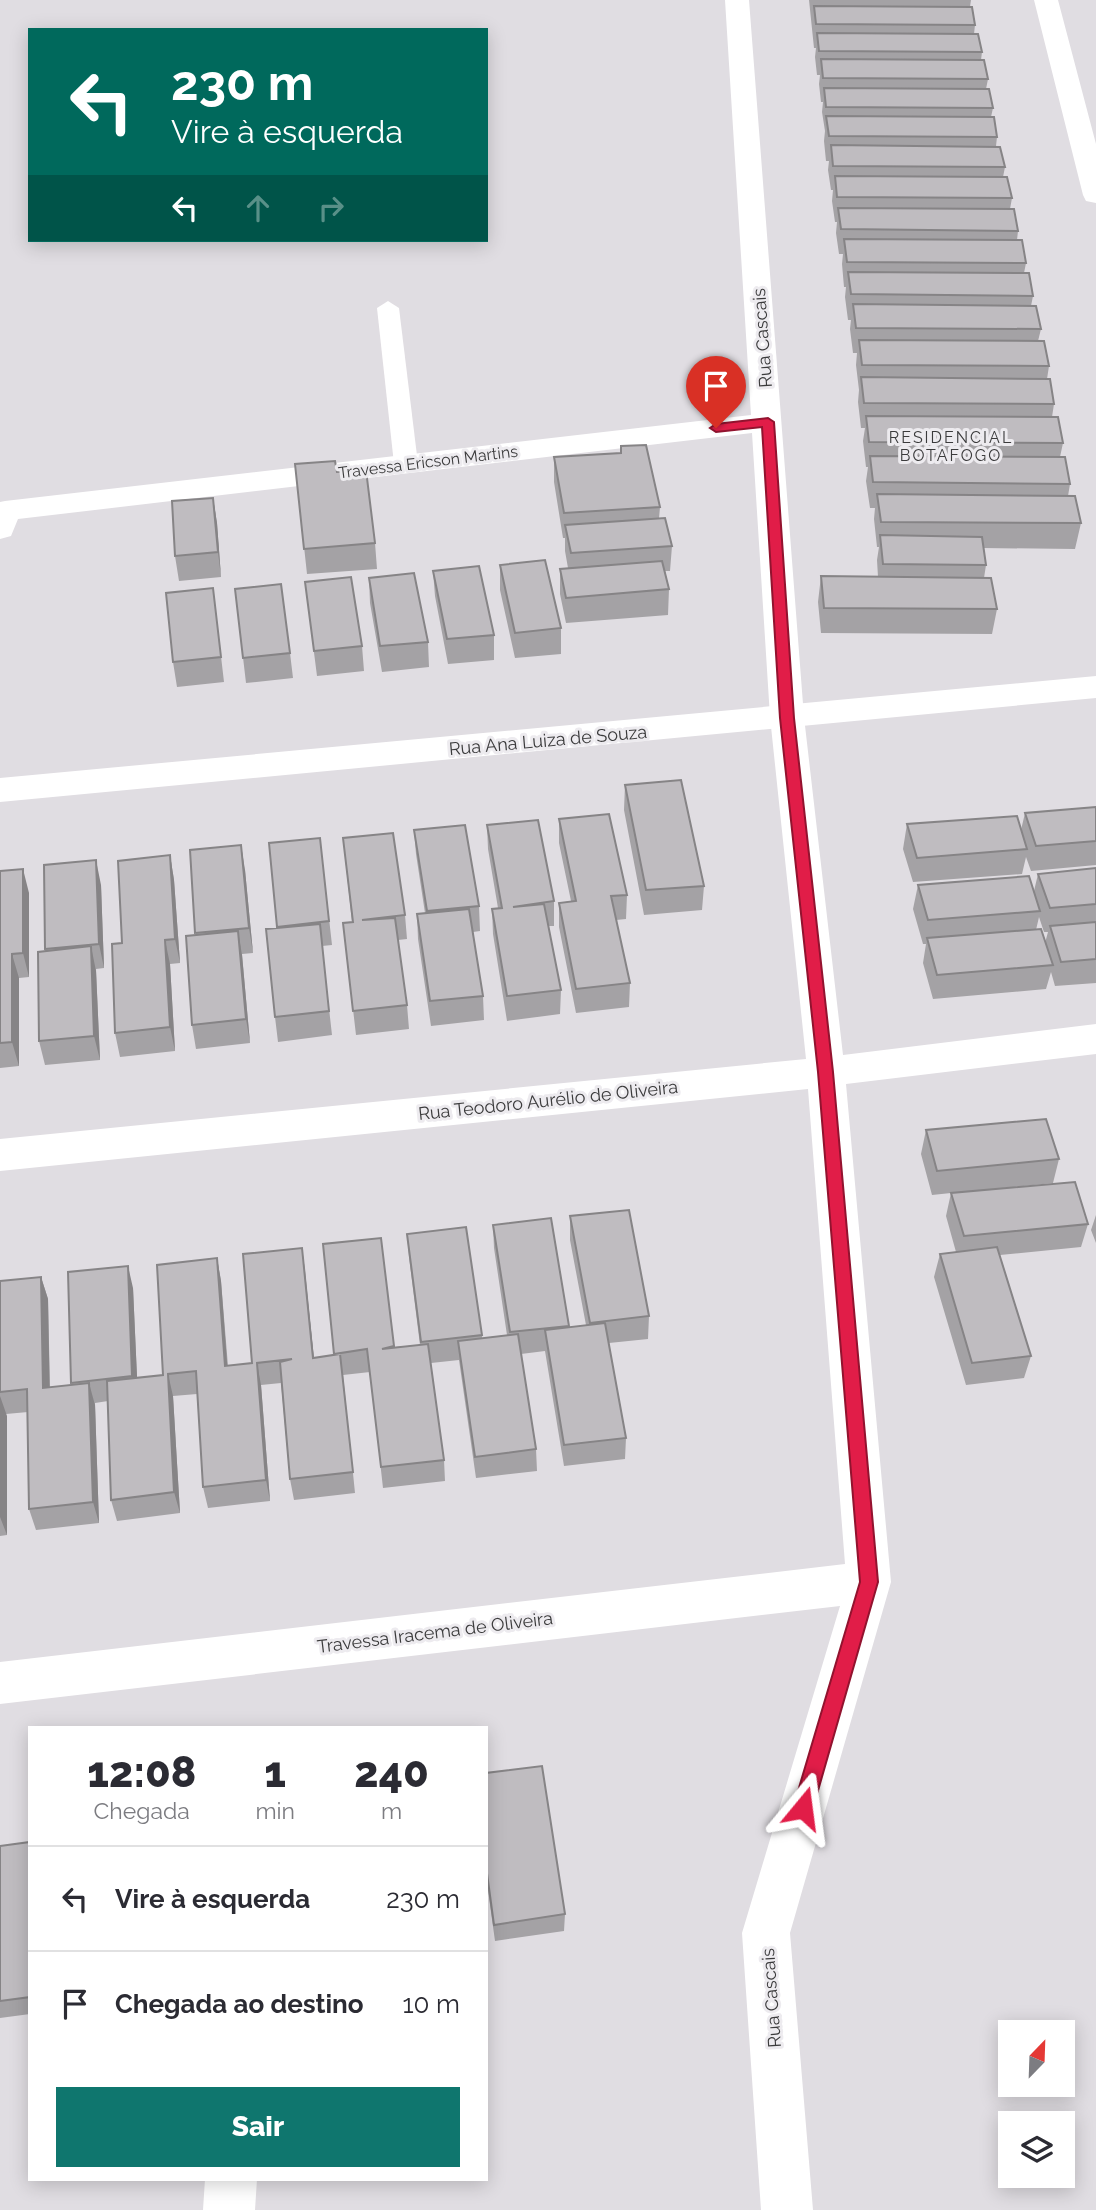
<!DOCTYPE html>
<html lang="pt">
<head>
<meta charset="utf-8">
<style>
	:root { --surface:#fff; --page:#f7f7f7; --text:#2b2b33; --muted:#7c7c81; --line:#e1e1e2; --accent:#0f766e }
	body { margin:0; font-family:Raleway,sans-serif; background:var(--page); color:var(--text); height:100vh; display:flex; flex-direction:column; font-size:26px; white-space:nowrap }
	* { box-sizing:border-box; margin:0 }
	p { font-size:23px; color:var(--muted) }
	.icon { flex:none; width:38px; height:38px; fill:none; stroke:currentColor; stroke-width:2; stroke-linecap:round; stroke-linejoin:round }
	.map { position:relative; flex:1; overflow:hidden }
	.sheet { position:absolute; left:28px; top:1726px; width:460px; height:455px; display:flex; flex-direction:column; background:var(--surface); border-radius:0px; box-shadow:0 4px 18px #0003 }
	.sheet>* { flex:none }
	.top-card { position:absolute; left:28px; top:28px; width:460px; height:214px; border-radius:0px; box-shadow:0 4px 18px #0003; background:#00695c; color:#fff; overflow:hidden }
	.needle { width:46px; rotate:23deg }
	.controls { position:absolute; left:998px; top:2020px; display:grid; gap:14px }
	.controls a { display:grid; place-items:center; width:77px; height:77px; border-radius:0px; background:var(--surface); box-shadow:0 4px 18px #0003; font-size:35px }
	.pin { position:absolute; display:grid; place-items:center; width:60px; height:60px; color:#fff; margin:-72px -30px; border-radius:50% 50% 50% 0; rotate:-45deg; box-shadow:0 0 7px #0007 }
	.pin .icon { rotate:45deg }
	.me { position:absolute; width:77px; margin:-38px; rotate:16deg; stroke-linejoin:round; filter:drop-shadow(0 0 5px #0008) }
	.turn { display:flex; align-items:center; gap:24px; height:147px; padding:0 28px; font-size:32px }
	.turn .icon { width:91px; height:91px; stroke-width:2.5 }
	.turn b { display:block; font-size:49px; line-height:60px }
	.lanes { display:flex; align-items:center; height:66px; padding:0 28px; background:#0003; justify-content:center; gap:35px; direction:ltr }
	.lanes .off { opacity:.35 }
	.eta { display:flex; justify-content:space-evenly; align-items:center; height:119px; text-align:center }
	.eta b { font-size:42px; font-weight:800; line-height:49px }
	.action { display:flex; gap:14px; margin-top:auto; padding:14px 28px }
	.action a { flex:1; height:80px; border-radius:0px; background:var(--accent); color:#fff; font-size:28px; font-weight:800; line-height:80px; text-align:center }
	ul { padding:0; list-style:none }
	li { display:flex; align-items:center; gap:21px; height:105px; padding:0 28px; border-top:2px solid var(--line) }
	li div { flex:1 }
	li b { display:block; font-size:26px }
	li em { font-style:normal }
	.map>svg:first-child { display:block }
	.lines { fill:none; stroke-linecap:round; stroke-linejoin:round }
	.service { fill:#fff; fill-rule:evenodd }
	.minor { fill:#fff; fill-rule:evenodd }
	.tertiary { fill:#fff; fill-rule:evenodd }
	.wall { fill:#a4a2a5; fill-rule:evenodd }
	.shaded-wall { fill:#868486 }
	.building { fill:#bfbcc0; stroke:#868486; stroke-width:2 }
	.route { fill:#e11d48; stroke:#92132f; stroke-width:2 }
	.labels { text-anchor:middle; dominant-baseline:central; stroke-width:6; stroke-linejoin:round; paint-order:stroke }
	.far-neighbourhood-label { font-size:16px; letter-spacing:2px; fill:#3b3b3c; stroke:#edebef }
	.far-street-label { font-size:16px; fill:#3b3b3c; stroke:#edebef }
	.street-label { font-size:18px; fill:#3b3b3c; stroke:#edebef }
</style>
</head>
<body>
<div class="map">
<svg width="1096" height="2210" viewBox="0 0 1096 2210">
	<rect width="100%" height="100%" fill="#e0dde2"/>
	<g class="lines">
		<path class="service" d="M388 301 399 308 418 464 414 469H398L394 464 377 308Z"/>
		<path class="minor" d="M725 0H749L804 717 843 1055 1096 1024V1054L846 1084 891 1582 790 1933 813 2210H761L742 1933 840 1606 0 1704V1662L845 1564 808 1089 0 1171V1139L806 1059 770 717 752 433 18 519 11 536 0 539V502L5 501 751 415Z
			M1034 0H1058L1096 144V203L1086 201 1083 195Z
			M205 2179H257L255 2210H203Z"/>
		<path class="tertiary" d="M1096 676V698L0 802V778Z"/>
	</g>
	<path class="wall" d="M809 0H971L970 7 975 25 974 34 982 52 981 60 988 79 986 89 993 108 991 117 997 137 996 146 1005 167 1003 177 1012 198 1010 209 1018 231 1017 240 1026 263 1024 273 1033 296 1031 306 1041 329 1038 341 1049 366 1047 379 1054 404 1052 417 1063 443 1060 457 1070 484 1068 496 1081 523 1075 549 983 548 986 565 984 578 997 609 992 634 821 633 818 602 821 576 878 577 877 560 879 547H877L874 519 875 508H870L866 481 868 467H866L863 441 865 428H861L858 402 859 390 856 365 857 353H853L850 329 851 320H848L845 297 846 287H844L842 264 843 254H839L836 233 837 222H835L832 201 833 190H831L828 170 829 161H826L824 141 825 131 822 112 823 102H821L819 84 820 75H817L815 57 816 48H814Z
		M621 446 660 507 659 518 672 546 670 571H665L669 589 668 615 566 623 560 594V569L568 568 565 551V538H563L554 482V457L620 453Z
		M295 464 337 472 375 543 377 569 307 574Z
		M213 498 217 523 221 577 179 581 175 556Z
		M500 565 561 628V654L515 658 500 590Z
		M433 571 494 635V660L448 664 435 596Z
		M369 578 428 642 429 667 382 672 370 603Z
		M305 582 362 646 364 671 317 676Z
		M213 588 224 682 177 687 173 662Z
		M235 589 290 653 293 678 246 683Z
		M625 785 704 886 702 910 644 915 624 810Z
		M1096 807V865L1031 871 1026 857 1022 874 913 882 903 849 907 824 1021 830 1025 813Z
		M559 819 627 895 626 919 616 920 630 983 629 1007 576 1013 559 927V903L571 901 559 843Z
		M487 825 554 901V926H548L561 990 560 1014 507 1021 493 934 492 909 498 908 488 849Z
		M414 830 479 906 480 931 473 932 483 996 484 1020 431 1026 418 939 417 914 425 913 416 854Z
		M320 838 332 945 322 946 332 1035 278 1042 275 1017 277 928 269 843Z
		M343 838 405 915 407 939 398 940 407 1005 409 1029 356 1035 343 923 352 922Z
		M190 850 245 870 253 953 242 954 250 1043 196 1049 192 1025 196 935Z
		M170 855 174 880 180 963 170 964 175 1051 120 1057 115 1033 122 943Z
		M1096 868V983L1055 986 1051 972 1046 989 933 999 923 963 926 944H923L913 909 918 885 1034 891 1038 874ZM1039 917 1044 932H1048L1045 943 1036 930Z
		M0 871 29 893V977L19 978V1066L0 1068Z
		M101 885 104 968 96 969 100 1060 45 1065 39 1041 45 949Z
		M926 1130 1059 1159 1053 1183 953 1193 1088 1224 1081 1247 1000 1255 1031 1356 1024 1378 966 1385 934 1277 940 1254 956 1252 946 1216 951 1193 932 1195 921 1154Z
		M1096 1215V1243L1091 1230Z
		M570 1216 649 1316 648 1339 609 1343 626 1438 625 1459 564 1466 545 1351 521 1354 536 1449 537 1471 476 1478 459 1360 431 1363 444 1460 445 1481 383 1488 370 1372 343 1375 355 1493 294 1500 290 1479 281 1383 261 1385 270 1501 208 1508 203 1487 197 1394 173 1396 180 1513 117 1521 111 1500 108 1401 95 1403 99 1523 36 1530 29 1509 28 1412 6 1414 7 1535 0 1536V1281L41 1277 48 1299 50 1388 72 1385 71 1383 133 1288 137 1378 163 1375 217 1258 221 1281 228 1366 252 1363 302 1248 314 1358 334 1355 323 1244 395 1347 420 1345 409 1257 407 1234 482 1335V1338L507 1335 494 1248 493 1225 551 1218 569 1327 586 1325 570 1240Z
		M486 1773 565 1914 564 1931 495 1941 486 1876Z
		M30 1842V2014L0 2018V1846Z"/>
	<path class="shaded-wall" d="M213 498 217 523 221 577 218 552Z
		M241 845 245 870 253 953 249 928Z
		M170 855 174 880 180 963 175 939Z
		M96 860 101 885 104 968 99 944Z
		M23 869 29 893V977L23 953Z
		M238 931 242 955 250 1043 246 1019Z
		M165 940 170 964 175 1051 170 1027Z
		M91 946 96 971 100 1060 94 1036Z
		M12 954 19 978V1066L12 1042Z
		M302 1248 305 1271 316 1380 313 1358Z
		M217 1258 221 1281 229 1389 225 1366Z
		M128 1266 133 1288 138 1398 132 1376Z
		M41 1277 48 1299 50 1410 43 1388Z
		M257 1363 261 1385 270 1501 266 1480Z
		M168 1374 173 1396 180 1513 174 1492Z
		M89 1383 95 1405 99 1523 93 1502Z
		M0 1396 7 1416V1535L0 1517Z"/>
	<path class="building" d="M814 6 972 7 975 25 816 24Z
		M817 33 978 34 982 52 819 51Z
		M821 59 984 60 988 79 823 78Z
		M824 88 989 89 993 108 826 107Z
		M826 116 994 117 997 137 829 136Z
		M831 145 1000 147 1005 167 833 166Z
		M835 176 1007 177 1012 198 837 197Z
		M838 208 1014 209 1018 231 841 229Z
		M844 239 1022 240 1026 263 847 262Z
		M848 272 1029 273 1033 296 851 294Z
		M853 304 1036 306 1041 329 856 328Z
		M859 340 1044 341 1049 366 862 365Z
		M861 377 1050 379 1054 404 864 403Z
		M866 416 1058 417 1063 443 869 442Z
		M646 445 660 507 564 513 554 457 621 453V446Z
		M870 456 1065 457 1070 484 873 482Z
		M335 461 337 472 366 470 375 543 304 549 295 464Z
		M877 494 1075 496 1081 523 881 522Z
		M213 498 218 552 175 556 172 501Z
		M665 518 672 546 571 553 565 525Z
		M880 535 982 537 986 565 883 564Z
		M545 560 561 628 515 633 500 565Z
		M662 561 669 589 566 598 560 569Z
		M479 566 494 635 447 639 433 571Z
		M414 573 428 642 380 646 369 578Z
		M821 576 991 578 997 609 824 608Z
		M351 577 362 646 314 651 305 582Z
		M281 584 290 653 243 658 235 589Z
		M213 588 221 657 173 662 166 593Z
		M681 780 704 886 646 890 625 785Z
		M1096 807V841L1036 846 1025 813Z
		M609 814 627 895 611 896 630 983 576 989 559 903 576 901 559 819Z
		M1017 816 1027 849 917 858 907 824Z
		M538 820 554 901 513 907 544 904 561 990 507 996 492 909 502 908 487 825Z
		M465 825 479 906 427 911 414 830Z
		M393 833 405 915 362 920 395 918 407 1005 353 1011 343 923 353 922 343 838Z
		M320 838 329 921 277 927 269 843Z
		M241 845 249 928 195 933 190 850Z
		M170 855 175 939 165 940 170 1027 115 1033 112 944 122 943 118 861Z
		M96 860 99 944 45 949 44 865Z
		M1096 868V904L1050 908 1038 874Z
		M23 869V953L12 954V1042L0 1043V871Z
		M1029 876 1040 911 928 920 918 885Z
		M469 909 483 996 430 1001 417 914Z
		M1096 922V959L1061 962 1050 926Z
		M320 924 329 1011 275 1017 266 929Z
		M1041 929 1053 965 937 975 927 938Z
		M238 931 246 1019 192 1025 186 936Z
		M91 946 94 1036 39 1041 38 952Z
		M1046 1119 1059 1159 937 1171 926 1130Z
		M1075 1182 1088 1224 964 1236 951 1193Z
		M629 1210 649 1316 590 1323 570 1216Z
		M551 1218 569 1326 510 1332 493 1225Z
		M466 1227 482 1335 421 1342 407 1234Z
		M381 1238 394 1346 382 1349 428 1344 444 1460 381 1467 367 1349 334 1354 323 1244Z
		M997 1247 1031 1356 972 1363 940 1254Z
		M302 1248 313 1358 340 1354 353 1472 290 1479 280 1362 292 1359 257 1363 266 1480 203 1487 196 1371 168 1374 174 1492 111 1500 107 1381 163 1375 157 1265 217 1258 225 1366 252 1363 243 1254Z
		M128 1266 132 1376 71 1383 68 1272Z
		M41 1277 43 1388 89 1383 93 1502 29 1509 27 1389 0 1392V1281Z
		M605 1323 626 1438 564 1445 545 1330Z
		M518 1334 536 1449 475 1457 458 1341Z
		M542 1766 565 1914 494 1925 486 1866V1773Z
		M30 1842V1997L0 2001V1846Z"/>
	<path class="route" d="M768 418 774 422 794 718 833 1072 878 1582 813 1808 810 1814 803 1817 796 1814 793 1808 860 1582 818 1072 780 718 762 427 716 432 710 428 716 424Z"/>
	<g class="labels">
		<g class="far-neighbourhood-label">
			<text x="951" y="437">RESIDENCIAL<tspan x="951" dy="18">BOTAFOGO</tspan></text>
		</g>
		<g class="far-street-label">
			<text transform="translate(428 462) rotate(-7)">Travessa Ericson Martins</text>
		</g>
		<g class="street-label">
			<text transform="translate(762 338) rotate(-94)">Rua Cascais</text>
			<text transform="translate(548 740) rotate(-5)">Rua Ana Luiza de Souza</text>
			<text transform="translate(548 1100) rotate(-6)">Rua Teodoro Aurélio de Oliveira</text>
			<text transform="translate(435 1632) rotate(-7)">Travessa Iracema de Oliveira</text>
			<text transform="translate(771 1998) rotate(-94)">Rua Cascais</text>
		</g>
	</g>
</svg>
<div class="controls">
<a><svg class="needle" viewBox="-14 -14 28 28"><path d="M0-13l5 13h-10z" fill="#e53935"/><path d="M0 13l5-13h-10z" fill="#7c7c81"/></svg></a>
<a><svg class="icon" aria-label="layers" viewBox="0 0 24 24"><path d="M12 4l9 5-9 5-9-5zM3 14l9 5 9-5"/></svg></a>
</div>
<div class="pin" style="left:716px;top:428px;background:#d93025"><svg class="icon" aria-label="arrive" viewBox="0 0 24 24"><path d="M6 21V4h12l-3 4 3 4H6"/></svg></div>
<svg class="me" style="left:803px;top:1808px" viewBox="-20 -20 40 40"><path d="M0-17L14 15 0 8-14 15z" fill="#e11d48" stroke="#fff" stroke-width="4"/></svg>
<div class="top-card">
<div class="turn"><svg class="icon" aria-label="left" viewBox="0 0 24 24"><path d="M17 20v-9H6M10 6l-5 5 5 5"/></svg><div><b>230 m</b>Vire à esquerda</div></div>
<div class="lanes"><svg class="icon" aria-label="left" viewBox="0 0 24 24"><path d="M17 20v-9H6M10 6l-5 5 5 5"/></svg><svg class="icon off" aria-label="ahead" viewBox="0 0 24 24"><path d="M12 20V5M6 11l6-6 6 6"/></svg><svg class="icon off" aria-label="right" viewBox="0 0 24 24"><path d="M7 20v-9h11M14 6l5 5-5 5"/></svg></div>
</div>
<section class="sheet">
<div class="eta">
<div><b>12:08</b><p>Chegada</p></div>
<div><b>1</b><p>min</p></div>
<div><b>240</b><p>m</p></div>
</div>
<ul>
<li><svg class="icon" aria-label="left" viewBox="0 0 24 24"><path d="M17 20v-9H6M10 6l-5 5 5 5"/></svg><div><b>Vire à esquerda</b></div><em>230 m</em></li>
<li><svg class="icon" aria-label="arrive" viewBox="0 0 24 24"><path d="M6 21V4h12l-3 4 3 4H6"/></svg><div><b>Chegada ao destino</b></div><em>10 m</em></li>
</ul>
<div class="action"><a>Sair</a></div>
</section>
</div>
</body>
</html>
